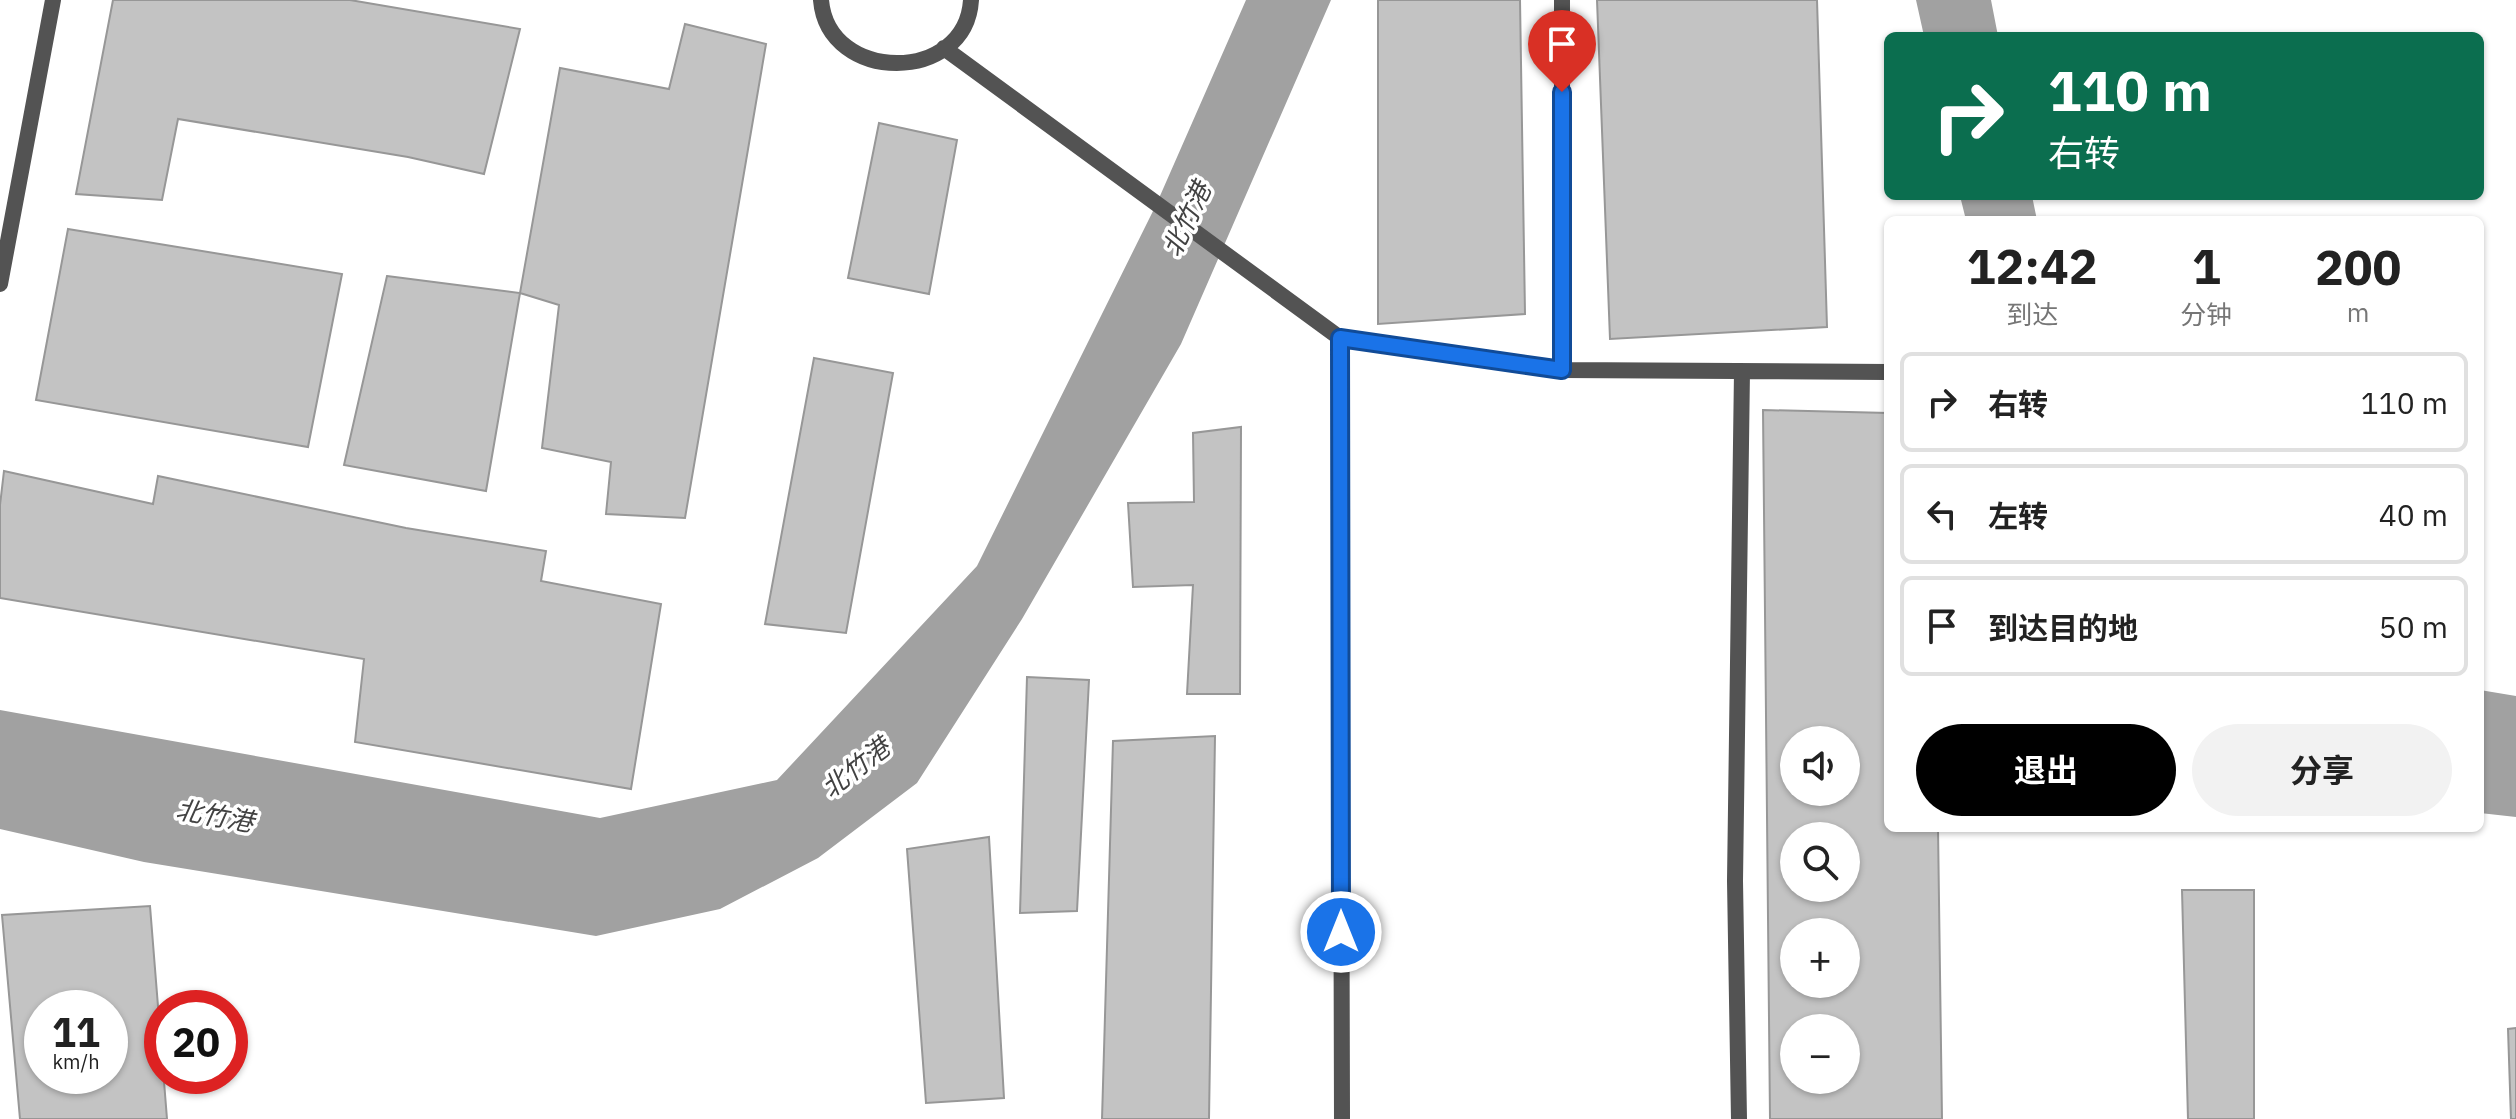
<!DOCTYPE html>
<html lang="zh">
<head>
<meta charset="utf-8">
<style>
	:root { --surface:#fff; --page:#f2f2f2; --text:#222; --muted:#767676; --line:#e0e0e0; --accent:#000 }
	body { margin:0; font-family:"IBM Plex Sans","Noto Sans SC",sans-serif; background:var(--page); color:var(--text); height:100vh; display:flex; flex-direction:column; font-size:30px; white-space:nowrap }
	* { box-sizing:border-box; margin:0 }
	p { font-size:26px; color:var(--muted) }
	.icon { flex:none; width:44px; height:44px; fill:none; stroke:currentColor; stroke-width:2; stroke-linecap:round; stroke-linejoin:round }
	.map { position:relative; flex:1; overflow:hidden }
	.panel { position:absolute; left:1884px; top:216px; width:600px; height:616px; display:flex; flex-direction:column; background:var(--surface); border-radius:12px; box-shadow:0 2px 6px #0004 }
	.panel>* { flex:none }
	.banner { position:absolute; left:1884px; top:32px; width:600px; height:168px; border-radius:12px; box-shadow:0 2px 6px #0004; background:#0b6e4f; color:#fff; overflow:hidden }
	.buttons { position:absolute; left:1780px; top:726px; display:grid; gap:16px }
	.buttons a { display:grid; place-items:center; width:80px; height:80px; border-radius:50%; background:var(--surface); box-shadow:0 2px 6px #0004; font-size:40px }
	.speed { position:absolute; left:24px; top:990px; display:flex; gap:16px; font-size:40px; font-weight:700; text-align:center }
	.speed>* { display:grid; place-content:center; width:104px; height:104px; border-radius:50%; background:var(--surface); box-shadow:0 2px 6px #0004; line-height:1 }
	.speed small { font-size:20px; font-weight:400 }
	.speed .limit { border:12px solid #d22; background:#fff; color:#111 }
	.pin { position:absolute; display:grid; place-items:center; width:68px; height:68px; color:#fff; margin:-82px -34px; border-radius:50% 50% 50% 0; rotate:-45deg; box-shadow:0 0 8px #0007 }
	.pin .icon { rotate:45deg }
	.me { position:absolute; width:88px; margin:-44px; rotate:0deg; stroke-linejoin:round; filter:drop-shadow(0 0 6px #0008) }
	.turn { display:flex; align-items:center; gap:28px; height:168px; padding:0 32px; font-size:36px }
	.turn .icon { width:104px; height:104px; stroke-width:2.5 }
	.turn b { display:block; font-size:56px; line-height:68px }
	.eta { display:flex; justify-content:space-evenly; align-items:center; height:136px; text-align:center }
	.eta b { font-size:48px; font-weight:700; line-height:56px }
	.cta { display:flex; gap:16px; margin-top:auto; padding:16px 32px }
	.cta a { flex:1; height:92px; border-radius:48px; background:var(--accent); color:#fff; font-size:32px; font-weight:700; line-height:92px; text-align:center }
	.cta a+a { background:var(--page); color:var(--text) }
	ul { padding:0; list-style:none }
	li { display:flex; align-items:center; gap:24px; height:100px; margin:0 16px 12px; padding:0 16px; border:4px solid var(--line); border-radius:12px }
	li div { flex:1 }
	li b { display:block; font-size:30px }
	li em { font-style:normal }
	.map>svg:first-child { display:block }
	.water { fill:#a1a1a1 }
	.building { fill:#c3c3c3; stroke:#979797; stroke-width:2; fill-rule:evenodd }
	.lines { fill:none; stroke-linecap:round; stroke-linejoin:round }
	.lane { stroke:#535353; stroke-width:16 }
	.street { stroke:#535353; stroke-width:16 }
	.route-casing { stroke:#114b97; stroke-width:20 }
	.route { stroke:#1a73e8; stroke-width:14 }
	.labels { text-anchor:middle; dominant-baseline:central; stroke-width:7; stroke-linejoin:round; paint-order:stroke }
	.water-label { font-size:26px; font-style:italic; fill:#424242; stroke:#fff }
</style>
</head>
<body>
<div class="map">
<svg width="2516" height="1119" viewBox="0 0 2516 1119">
	<rect width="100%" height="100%" fill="#fff"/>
	<path class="water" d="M1246 0H1331L1181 344 1022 619 917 783 818 858 720 909 596 936 144 862 0 829V710L600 818 777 780 977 566 1156 205Z
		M1916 0H1991L1998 36H1924Z
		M1960 196H2032L2037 220H1966Z
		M2480 690 2516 696V817L2480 813Z"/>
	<path class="building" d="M113 0H350L520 29 484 174 408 157 178 119 162 200 76 194Z
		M1378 0H1520L1525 314 1378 324Z
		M1597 0H1817L1827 327 1610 339Z
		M685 24 766 44 685 518 606 514 611 462 542 448 559 305 520 293 560 68 669 89Z
		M879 123 957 140 929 294 848 278Z
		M68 229 342 274 308 447 36 400Z
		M387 276 520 293 486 491 344 465Z
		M814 358 893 373 846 633 765 624Z
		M1763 410 1888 413V828H1938L1942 1119H1770ZM1794 740H1846V792H1794ZM1794 836H1846V888H1794ZM1794 932H1846V984H1794ZM1794 1028H1846V1080H1794Z
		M1241 427 1240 694H1187L1193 585 1133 587 1128 503 1194 502 1193 433Z
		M4 471 153 504 158 476 406 528 546 551 541 581 661 604 631 789 355 742 364 659 0 598V505Z
		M1027 677 1089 680 1077 911 1020 913Z
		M1215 736 1209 1119H1102L1113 741Z
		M989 837 1004 1098 926 1103 907 849Z
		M2182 890H2254V1119H2188Z
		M150 906 167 1119H20L2 915ZM42 1008H110V1076H42Z
		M2516 1028V1119H2511L2508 1029Z"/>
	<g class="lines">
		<path class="lane" d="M821 0C828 84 966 84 971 0
			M944 48 1340 338 1562 370 1888 372
			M0 284 53 0
			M1340 338 1342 1119
			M1739 1119 1735 881 1742 371"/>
		<path class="street" d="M1562 370V0"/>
	</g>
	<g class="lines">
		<defs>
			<path id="route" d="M1341 932 1340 338 1562 370V92"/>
		</defs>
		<use href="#route" class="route-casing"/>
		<use href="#route" class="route"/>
	</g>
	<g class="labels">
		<g class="water-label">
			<text transform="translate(1186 219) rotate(-65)">北竹港</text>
			<text transform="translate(855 767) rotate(-38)">北竹港</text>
			<text transform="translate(215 815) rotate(10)">北竹港</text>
		</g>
	</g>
</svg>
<div class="buttons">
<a><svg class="icon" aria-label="sound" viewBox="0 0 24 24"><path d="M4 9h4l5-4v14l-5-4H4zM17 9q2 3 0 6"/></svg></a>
<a><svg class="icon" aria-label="search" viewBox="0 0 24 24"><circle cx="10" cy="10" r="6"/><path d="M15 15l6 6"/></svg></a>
<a>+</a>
<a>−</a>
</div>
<div class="speed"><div>11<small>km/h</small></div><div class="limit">20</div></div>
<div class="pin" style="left:1562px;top:92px;background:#d93025"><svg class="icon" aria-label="arrive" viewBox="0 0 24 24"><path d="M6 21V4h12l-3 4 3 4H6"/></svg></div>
<svg class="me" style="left:1341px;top:932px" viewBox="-20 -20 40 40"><circle r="17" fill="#1a73e8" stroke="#fff" stroke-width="3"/><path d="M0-11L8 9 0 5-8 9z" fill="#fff"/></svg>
<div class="banner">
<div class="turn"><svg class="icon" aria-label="right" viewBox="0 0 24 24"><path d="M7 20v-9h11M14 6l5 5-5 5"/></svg><div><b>110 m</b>右转</div></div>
</div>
<section class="panel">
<div class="eta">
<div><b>12:42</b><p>到达</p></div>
<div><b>1</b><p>分钟</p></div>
<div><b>200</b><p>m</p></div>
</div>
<ul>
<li><svg class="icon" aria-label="right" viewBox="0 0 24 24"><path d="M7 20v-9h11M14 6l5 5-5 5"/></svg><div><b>右转</b></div><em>110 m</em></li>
<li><svg class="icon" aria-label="left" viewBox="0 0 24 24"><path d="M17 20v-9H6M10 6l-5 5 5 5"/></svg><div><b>左转</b></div><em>40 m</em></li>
<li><svg class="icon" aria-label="arrive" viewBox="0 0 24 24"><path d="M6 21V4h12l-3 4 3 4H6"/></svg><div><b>到达目的地</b></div><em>50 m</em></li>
</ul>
<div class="cta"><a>退出</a><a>分享</a></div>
</section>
</div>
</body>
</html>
